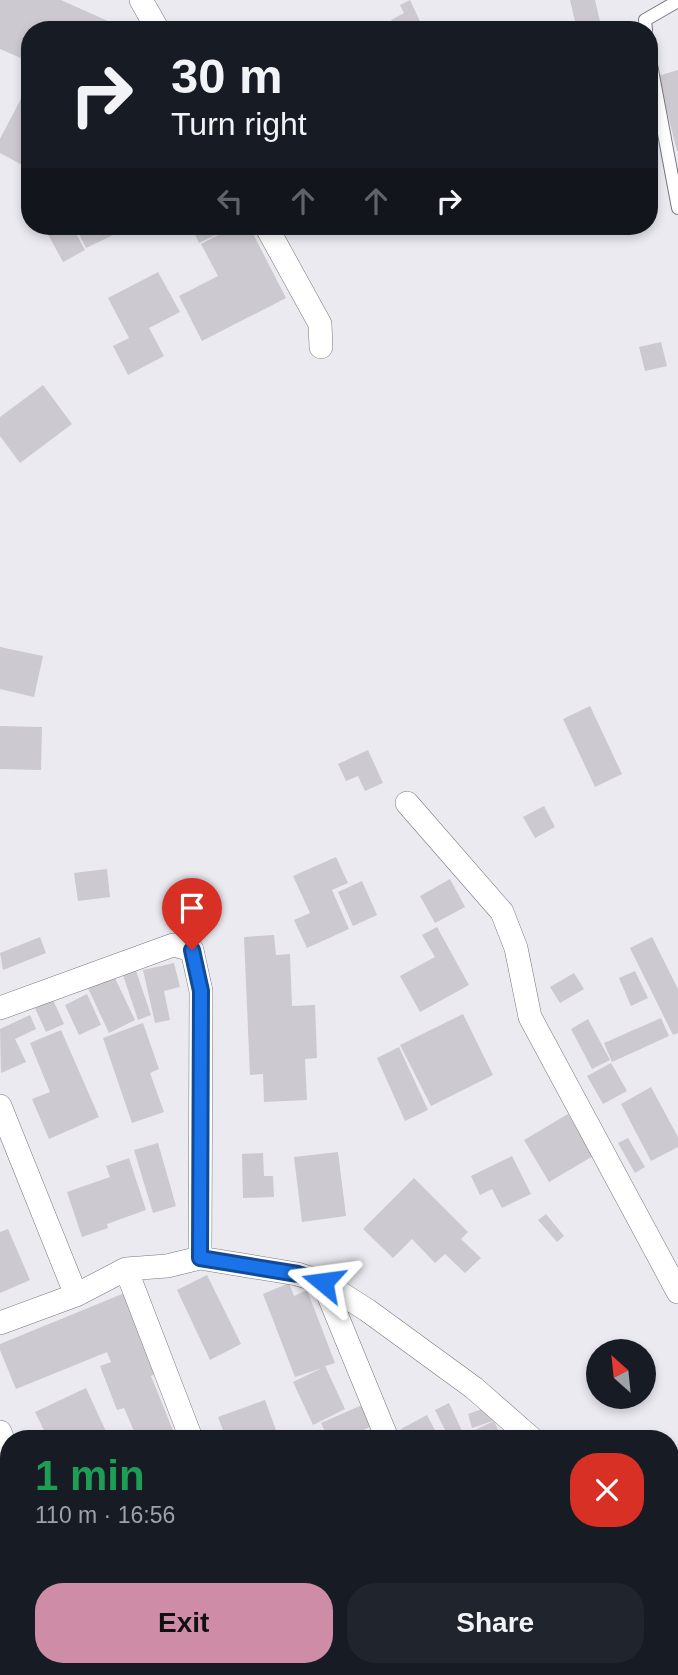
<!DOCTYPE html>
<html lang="en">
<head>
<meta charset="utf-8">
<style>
	:root { --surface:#171b24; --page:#20242c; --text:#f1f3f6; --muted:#9ea1a6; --accent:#ce8ca7 }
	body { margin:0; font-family:Helvetica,sans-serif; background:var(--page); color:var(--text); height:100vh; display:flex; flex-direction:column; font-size:26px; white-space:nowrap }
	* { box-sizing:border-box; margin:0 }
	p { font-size:23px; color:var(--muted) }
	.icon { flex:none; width:38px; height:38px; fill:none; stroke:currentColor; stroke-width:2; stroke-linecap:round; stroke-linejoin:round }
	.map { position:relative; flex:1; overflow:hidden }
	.drawer { position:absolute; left:0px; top:1430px; width:679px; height:247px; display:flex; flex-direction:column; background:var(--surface); border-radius:28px 28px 0 0; box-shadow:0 4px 10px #0003 }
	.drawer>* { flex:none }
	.hud { position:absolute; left:21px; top:21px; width:637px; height:214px; border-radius:28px; box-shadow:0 4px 10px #0003; background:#171b24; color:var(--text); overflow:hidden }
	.needle { width:46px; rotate:333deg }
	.tools { position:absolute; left:586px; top:1339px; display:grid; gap:14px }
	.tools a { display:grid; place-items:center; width:70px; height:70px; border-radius:50%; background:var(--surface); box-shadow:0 4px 10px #0003; font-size:35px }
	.pin { position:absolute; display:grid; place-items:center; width:60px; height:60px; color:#fff; margin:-72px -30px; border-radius:50% 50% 50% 0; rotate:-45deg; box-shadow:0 0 7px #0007 }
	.pin .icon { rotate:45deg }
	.me { position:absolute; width:77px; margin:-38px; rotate:286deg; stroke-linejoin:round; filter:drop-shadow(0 0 5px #0008) }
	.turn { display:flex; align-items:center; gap:24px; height:147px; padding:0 35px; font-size:32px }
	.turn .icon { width:91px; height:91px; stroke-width:2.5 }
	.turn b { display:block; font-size:49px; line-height:60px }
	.lanes { display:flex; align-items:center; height:66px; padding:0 35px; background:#0003; justify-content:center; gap:35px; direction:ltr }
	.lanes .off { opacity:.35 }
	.round { display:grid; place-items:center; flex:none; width:74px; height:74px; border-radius:28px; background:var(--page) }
	.summary { display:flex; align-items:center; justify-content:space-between; height:119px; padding:0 35px }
	h1 { font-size:42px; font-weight:700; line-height:52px; color:#1e9e55 }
	.action { display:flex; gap:14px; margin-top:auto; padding:14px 35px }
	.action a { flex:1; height:80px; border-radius:28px; background:var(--accent); color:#111; font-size:28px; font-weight:700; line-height:80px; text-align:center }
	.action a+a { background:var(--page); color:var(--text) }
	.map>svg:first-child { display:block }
	.building { fill:#ccc9d0 }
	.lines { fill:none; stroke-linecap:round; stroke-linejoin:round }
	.lane-casing { stroke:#77767d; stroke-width:14 }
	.street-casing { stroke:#77767d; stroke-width:24 }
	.lane { stroke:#fff; stroke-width:12 }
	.street { stroke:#fff; stroke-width:23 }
	.route-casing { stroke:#114b97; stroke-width:18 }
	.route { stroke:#1a73e8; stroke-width:12 }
</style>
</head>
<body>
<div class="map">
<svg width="678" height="1675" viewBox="0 0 678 1675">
	<rect width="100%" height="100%" fill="#ebeaf1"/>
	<path class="building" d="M0 0H61L110 22 107 30H30V62L0 49Z
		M410 0 424 30H396L391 20 404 13 400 5Z
		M570 0H595L602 30H577Z
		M678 70V151H677L658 76Z
		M25 91 30 94V169L0 153V139Z
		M72 226 85 250 63 262 44 227Z
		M75 226H132L86 248Z
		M213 226 217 234 199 243 192 227Z
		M221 226H249L286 298 202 341 179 296 218 276 201 244 224 232Z
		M158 272 180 312 149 328 164 356 128 375 113 346 129 338 108 298Z
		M661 342 667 366 645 371 639 347Z
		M43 385 72 424 20 463 0 436V417Z
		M0 647 43 656 34 697 0 689Z
		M590 706 622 774 595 787 563 719Z
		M0 726 42 727 41 770 0 769Z
		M368 750 383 783 365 791 358 776 346 781 338 764Z
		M544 806 555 827 535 838 523 817Z
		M336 857 348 883 332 890 349 929 307 948 294 920 310 913 293 876Z
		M107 869 110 897 78 901 74 873Z
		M450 879 465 907 435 923 420 896Z
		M362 881 377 915 353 926 338 892Z
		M437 927 469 985 420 1012 400 976 435 957 422 935Z
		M274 935 276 955 290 954 292 1006 315 1005 317 1058 305 1059 307 1100 264 1102 263 1074 250 1075 244 937Z
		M40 937 46 953 3 970 0 953Z
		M652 937 678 989V1033L673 1035 630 948Z
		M174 963 180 987 164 991 170 1020 155 1023 143 970Z
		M135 968 151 1015 138 1020 122 972Z
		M635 971 648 998 631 1006 619 978Z
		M574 973 584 989 560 1003 550 987Z
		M113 974 135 1020 109 1033 87 986Z
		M87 994 101 1025 79 1035 65 1005Z
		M53 1000 64 1024 46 1032 35 1008Z
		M463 1014 493 1075 431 1106 400 1045Z
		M30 1015 36 1029 15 1039 26 1062 1 1073 0 1029Z
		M661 1018 669 1036 612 1062 604 1043Z
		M588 1019 610 1060 592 1069 571 1029Z
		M143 1023 159 1069 150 1073 164 1112 132 1123 103 1038Z
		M61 1030 99 1117 49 1139 32 1099 50 1092 30 1043Z
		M399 1047 428 1110 405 1121 377 1058Z
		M611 1063 627 1091 603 1104 587 1076Z
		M651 1087 678 1137V1147L651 1161 621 1104Z
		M568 1114 593 1156 549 1182 524 1140Z
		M628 1138 645 1167 635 1173 618 1143Z
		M158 1143 176 1206 153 1213 134 1150Z
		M338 1152 346 1216 302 1222 294 1157Z
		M263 1153 264 1176H273L274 1197 243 1198 242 1154Z
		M512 1156 531 1194 502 1208 492 1189 480 1195 471 1176Z
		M129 1158 146 1210 107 1224 108 1228 82 1237 67 1192 110 1177 106 1166Z
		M414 1178 468 1232 461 1239 481 1258 465 1273 445 1254 435 1263 412 1239 393 1258 363 1229Z
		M546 1214 564 1236 557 1242 538 1220Z
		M8 1229 30 1280 0 1293V1232Z
		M207 1275 241 1344 210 1360 177 1290Z
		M289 1283 294 1296 307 1290 335 1363 325 1366 345 1409 313 1425 293 1382 322 1368 295 1377 263 1294Z
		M127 1292 160 1372 151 1376 176 1438H137L124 1408 117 1410 100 1366 111 1362 107 1352 16 1389 0 1350V1344Z
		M86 1388 109 1438H33L32 1436 44 1430 35 1412Z
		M265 1400 279 1438H226L218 1417Z
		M449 1403 462 1431 449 1438 435 1410Z
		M362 1405 372 1426 357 1433 359 1438H328L321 1423Z
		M488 1407 493 1421 472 1428 468 1414Z
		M427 1415 439 1438H407L401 1429Z
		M494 1421 502 1438H458Z
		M0 1587H9V1630H0Z
		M10 1668H150V1669L113 1675H11Z"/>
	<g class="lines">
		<defs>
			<path id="lane" d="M646 30 645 20 678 1
				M649 54 678 208
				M495 1668 497 1675
				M261 1675 287 1668"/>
			<path id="street" d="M141 0 158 30
				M266 226 320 324 321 347
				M407 803 502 912 516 948 530 1017 678 1292
				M0 1008 173 945 192 950 201 991 200 1258
				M0 1106 76 1295
				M126 1269 191 1438
				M323 1282 387 1438
				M0 1323 76 1295 126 1269 167 1266 200 1258 297 1274 323 1282 367 1310 474 1388 531 1438
				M0 1432 9 1455
				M670 1543 678 1546"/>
		</defs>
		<use href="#lane" class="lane-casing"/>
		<use href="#street" class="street-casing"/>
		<use href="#lane" class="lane"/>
		<use href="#street" class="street"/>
	</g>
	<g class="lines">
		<defs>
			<path id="route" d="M192 950 201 991 200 1258 298 1274 323 1282"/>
		</defs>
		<use href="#route" class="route-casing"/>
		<use href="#route" class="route"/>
	</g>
</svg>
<div class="tools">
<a><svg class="needle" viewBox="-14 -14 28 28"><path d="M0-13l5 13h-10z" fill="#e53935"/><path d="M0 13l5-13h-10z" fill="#9ea1a6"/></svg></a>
</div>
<div class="pin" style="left:192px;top:950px;background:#d93025"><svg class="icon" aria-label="arrive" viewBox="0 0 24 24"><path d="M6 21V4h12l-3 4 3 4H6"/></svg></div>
<svg class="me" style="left:323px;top:1282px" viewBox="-20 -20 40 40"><path d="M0-17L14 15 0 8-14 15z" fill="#1a73e8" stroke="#fff" stroke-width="4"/></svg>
<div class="hud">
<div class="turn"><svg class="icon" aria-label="right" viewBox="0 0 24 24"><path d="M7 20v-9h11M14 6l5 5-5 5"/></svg><div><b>30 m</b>Turn right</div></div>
<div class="lanes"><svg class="icon off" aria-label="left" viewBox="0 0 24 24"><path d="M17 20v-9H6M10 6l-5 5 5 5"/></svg><svg class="icon off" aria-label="ahead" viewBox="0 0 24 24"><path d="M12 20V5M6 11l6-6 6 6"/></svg><svg class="icon off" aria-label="ahead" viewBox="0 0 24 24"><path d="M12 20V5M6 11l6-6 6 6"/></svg><svg class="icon" aria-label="right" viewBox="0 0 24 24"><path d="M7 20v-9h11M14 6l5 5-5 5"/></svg></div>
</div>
<section class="drawer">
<div class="summary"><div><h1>1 min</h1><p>110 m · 16:56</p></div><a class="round" style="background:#d93025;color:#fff"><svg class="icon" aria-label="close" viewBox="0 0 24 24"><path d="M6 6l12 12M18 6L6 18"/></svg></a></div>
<div class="action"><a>Exit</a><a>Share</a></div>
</section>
</div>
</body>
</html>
